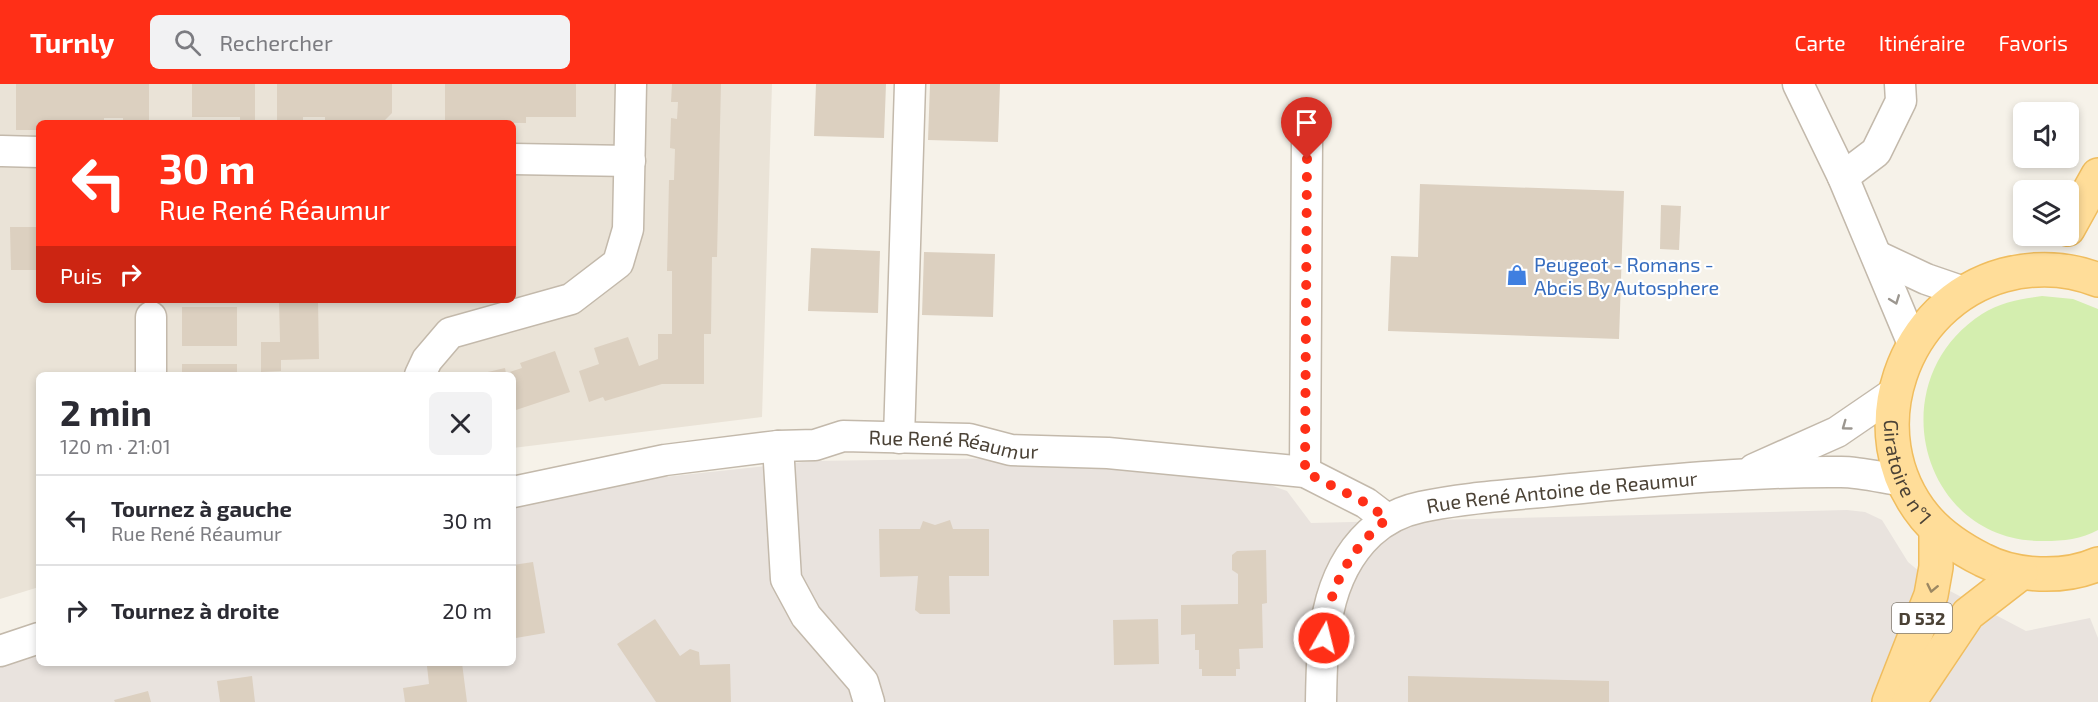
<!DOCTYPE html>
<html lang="fr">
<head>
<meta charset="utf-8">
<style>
	:root { --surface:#fff; --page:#f2f2f3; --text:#2b2b33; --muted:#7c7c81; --line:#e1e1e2; --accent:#ff2f17 }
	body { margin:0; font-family:"Exo 2",sans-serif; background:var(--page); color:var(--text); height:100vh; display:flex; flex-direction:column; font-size:22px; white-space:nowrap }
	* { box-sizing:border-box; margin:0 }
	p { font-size:20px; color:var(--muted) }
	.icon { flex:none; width:33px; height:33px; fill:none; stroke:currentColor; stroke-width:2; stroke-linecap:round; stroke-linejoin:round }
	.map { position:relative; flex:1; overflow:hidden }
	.drawer { position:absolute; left:36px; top:288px; width:480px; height:294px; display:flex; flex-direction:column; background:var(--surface); border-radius:9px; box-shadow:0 3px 9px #0003 }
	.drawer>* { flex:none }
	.hud { position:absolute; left:36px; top:36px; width:480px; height:183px; border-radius:9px; box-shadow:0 3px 9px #0003; background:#ff2f17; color:#fff; overflow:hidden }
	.tools { position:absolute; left:2013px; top:18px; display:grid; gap:12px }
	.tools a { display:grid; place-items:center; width:66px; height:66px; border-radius:9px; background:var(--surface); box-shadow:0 3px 9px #0003; font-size:30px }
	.pin { position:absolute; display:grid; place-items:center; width:51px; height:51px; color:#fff; margin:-62px -26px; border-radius:50% 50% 50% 0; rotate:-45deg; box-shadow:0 0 6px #0007 }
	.pin .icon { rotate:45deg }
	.me { position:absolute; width:66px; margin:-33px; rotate:8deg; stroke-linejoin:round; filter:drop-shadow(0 0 4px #0008) }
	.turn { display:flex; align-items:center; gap:21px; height:126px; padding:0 24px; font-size:27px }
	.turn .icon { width:78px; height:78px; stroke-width:2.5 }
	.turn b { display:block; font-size:42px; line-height:51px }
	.then { display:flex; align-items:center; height:57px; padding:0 24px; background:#0003; gap:12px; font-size:22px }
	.round { display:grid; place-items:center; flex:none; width:63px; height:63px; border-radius:9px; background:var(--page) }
	.headline { display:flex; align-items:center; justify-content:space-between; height:102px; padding:0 24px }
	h1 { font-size:36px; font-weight:700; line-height:45px }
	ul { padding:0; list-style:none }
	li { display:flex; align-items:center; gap:18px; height:90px; padding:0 24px; border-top:2px solid var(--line) }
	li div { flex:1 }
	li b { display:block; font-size:22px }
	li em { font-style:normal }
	header { display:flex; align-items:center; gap:36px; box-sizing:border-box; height:84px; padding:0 30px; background:var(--accent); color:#fff }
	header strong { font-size:28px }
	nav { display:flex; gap:33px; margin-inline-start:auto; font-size:21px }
	.search { width:420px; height:54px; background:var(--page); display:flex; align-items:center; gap:15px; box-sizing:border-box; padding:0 21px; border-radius:9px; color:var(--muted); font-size:22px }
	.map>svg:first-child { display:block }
	.residential { fill:#eae3d7; fill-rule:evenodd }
	.industrial { fill:#e9e3de }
	.green { fill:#d4eeaf }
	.building { fill:#dcd0c0 }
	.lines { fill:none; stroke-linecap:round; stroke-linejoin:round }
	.minor-casing { stroke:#c3b9ab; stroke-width:33 }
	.major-casing { stroke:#f0bd5e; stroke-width:36 }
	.minor { stroke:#fff; stroke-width:30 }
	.major { stroke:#fd9; stroke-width:33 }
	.oneway { stroke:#9c9790 }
	.oneway2 { stroke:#9c8863 }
	.route { stroke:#ff2f17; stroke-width:10; stroke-dasharray:0 18 }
	.labels { text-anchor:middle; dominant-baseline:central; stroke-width:4.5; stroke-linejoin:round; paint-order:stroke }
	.shield { fill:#fff; stroke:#817b72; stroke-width:1.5 }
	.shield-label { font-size:18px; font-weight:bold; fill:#4b4236 }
	.shop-label { font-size:20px; fill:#366cbe; stroke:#fff; text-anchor:start }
	.street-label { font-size:20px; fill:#4b4236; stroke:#fff }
</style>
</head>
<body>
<header>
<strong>Turnly</strong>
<div class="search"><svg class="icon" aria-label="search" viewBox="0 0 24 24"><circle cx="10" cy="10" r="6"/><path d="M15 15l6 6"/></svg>Rechercher</div>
<nav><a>Carte</a><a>Itinéraire</a><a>Favoris</a></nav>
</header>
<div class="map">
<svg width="2098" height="618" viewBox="0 0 2098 618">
	<rect width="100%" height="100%" fill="#f6f2e9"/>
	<path class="residential" d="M0 0H772L762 333 513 364V291H39V503L0 515ZM39 39H513V216H39Z"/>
	<path class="industrial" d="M1020 374 1236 389 1287 407 1311 439 1847 426 1865 428 1882 436 1908 478 1931 497 2026 547 2090 534 2098 554V618H0V575L39 562V579H513V413L552 405 812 377Z"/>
	<path class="green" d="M2042 212 2073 215 2098 225V446C2082 455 2063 457 2045 457 1921 460 1878 297 1982 230 2000 218 2021 215 2042 212Z"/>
	<path class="building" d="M16 0H149V39H123V34H104V39H39V46H16Z
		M192 0H255V39H240V33H192Z
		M277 0H392V29L382 39H325V33H303V38H277Z
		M445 0H576V33H526V39L445 38Z
		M672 0H721L717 173H712L711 250H704V300H662L605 317 603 313 589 318 579 287 599 280 594 264 628 253 639 282 658 275V250H672V187H667L669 96H674L675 65 670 64 671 34 677 35 678 18H671Z
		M816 0H886L884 54 814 52Z
		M930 0H1000L998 58 928 56Z
		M1420 100 1624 107 1619 255 1388 247 1391 172 1418 173Z
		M1661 121 1681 122 1679 166 1660 165Z
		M10 143H39V186H11Z
		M811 164 880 167 878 229 808 227Z
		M924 168 995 170 993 233 922 231Z
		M279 216H318L319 275 281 276V287L261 288V258H280Z
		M182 223H237V262H182Z
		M555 267 570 308 513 327V291H475L505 284 506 289 522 284 520 279Z
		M182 280H237V291H182Z
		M950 436 953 445H989V492H949L950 530H920L915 526 918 492 880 493 879 445H920L923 437 935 441Z
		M1266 466 1267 519 1262 520 1263 564 1239 565 1240 585H1236V592H1202V585H1199V566H1195V550L1181 551V521L1238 520V490L1232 486V471L1237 467Z
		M533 478 545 549 516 554 513 481Z
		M655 535 680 572 690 565 699 568 700 581 730 580 731 618H656L617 560Z
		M1158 535 1159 580 1114 581 1113 536Z
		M462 579 467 618H405L403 604 429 600 427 582Z
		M252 592 255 618H220L217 597Z
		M1408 592 1609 597V618H1408Z
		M148 607 151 618H115L114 616Z"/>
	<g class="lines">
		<defs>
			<g id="minor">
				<path d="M1798 0 1843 93 1913 260"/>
				<path d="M2 67 39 68"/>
				<path d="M513 75 630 77"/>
				<path d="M1843 93 1876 68 1901 17 1900 0"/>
				<path d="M1877 172 1926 195 1964 208"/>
				<path d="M151 233V291"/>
				<path d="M420 291 427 276 450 249 571 215 618 179 628 145 631 0"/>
				<path d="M899 354 910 0"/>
				<path d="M778 362 786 495 806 532 863 598 869 618"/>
				<path d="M1754 385 1837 348 1894 309"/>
				<path d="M1305 388 1307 56"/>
				<path id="s1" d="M513 408 665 376 778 362 815 361 843 352 969 355 1011 366 1108 369 1305 388 1366 419 1387 435"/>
				<path d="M0 567 39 554"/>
				<path id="s2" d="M1321 618C1322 559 1323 493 1370 449 1384 436 1402 427 1421 423 1467 413 1515 411 1561 406 1654 397 1747 387 1841 388 1861 388 1883 394 1904 397"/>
			</g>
			<g id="major">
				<path d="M2068 145 2098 91"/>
				<path id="s3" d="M2098 196C2068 184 2035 183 2004 191 1902 219 1856 349 1925 433 1941 452 1961 465 1983 476 2015 493 2064 495 2098 480"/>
				<path d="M1889 618 1931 511 1936 483V445"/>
				<path d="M1909 618 1968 530 2021 489"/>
			</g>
		</defs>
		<use href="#minor" class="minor-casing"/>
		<use href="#major" class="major-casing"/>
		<use href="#minor" class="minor"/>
		<use href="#major" class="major"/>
	</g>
	<defs><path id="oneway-chevron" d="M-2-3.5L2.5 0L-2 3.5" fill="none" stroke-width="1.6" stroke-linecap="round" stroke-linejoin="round" transform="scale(1.5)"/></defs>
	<g class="oneway">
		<use href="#oneway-chevron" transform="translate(1895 216) rotate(69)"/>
		<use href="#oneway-chevron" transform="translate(1846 342) rotate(144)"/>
	</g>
	<use class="oneway2" href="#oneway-chevron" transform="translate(1932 504) rotate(102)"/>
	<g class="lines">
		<path class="route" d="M1307 75 1305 388 1366 419 1387 435C1349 466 1328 505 1324 554"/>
	</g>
	<defs>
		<symbol id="shop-bare" viewBox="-9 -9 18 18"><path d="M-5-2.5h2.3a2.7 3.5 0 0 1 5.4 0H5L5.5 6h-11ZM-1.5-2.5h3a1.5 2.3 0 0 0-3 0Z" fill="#3f7fe0" stroke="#fff" stroke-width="2.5" paint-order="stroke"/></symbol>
	</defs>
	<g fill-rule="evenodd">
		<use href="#shop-bare" x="1502" y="176" width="30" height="30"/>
	</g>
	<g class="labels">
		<rect class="shield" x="1892" y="519" width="60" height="30" rx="4.5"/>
		<g class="shield-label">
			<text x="1922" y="534">D 532</text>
		</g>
		<g class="shop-label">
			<text x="1534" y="180">Peugeot - Romans -<tspan x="1534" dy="23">Abcis By Autosphere</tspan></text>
		</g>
		<g class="street-label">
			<text stroke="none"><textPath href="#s1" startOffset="447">Rue René Réaumur</textPath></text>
			<text stroke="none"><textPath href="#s3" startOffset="346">Giratoire n°1</textPath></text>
			<text stroke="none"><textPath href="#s2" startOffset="381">Rue René Antoine de Reaumur</textPath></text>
		</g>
	</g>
</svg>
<div class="tools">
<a><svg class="icon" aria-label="sound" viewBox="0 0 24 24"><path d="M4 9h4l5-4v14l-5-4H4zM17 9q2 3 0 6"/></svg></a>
<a><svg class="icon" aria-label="layers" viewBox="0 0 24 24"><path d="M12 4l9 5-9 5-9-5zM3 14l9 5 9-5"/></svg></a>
</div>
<div class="pin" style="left:1307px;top:75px;background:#d93025"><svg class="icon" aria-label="arrive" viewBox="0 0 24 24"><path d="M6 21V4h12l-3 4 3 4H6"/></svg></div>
<svg class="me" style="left:1324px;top:554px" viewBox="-20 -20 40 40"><circle r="17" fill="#ff2f17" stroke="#fff" stroke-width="3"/><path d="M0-11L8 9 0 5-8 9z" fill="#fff"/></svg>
<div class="hud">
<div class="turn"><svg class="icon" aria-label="left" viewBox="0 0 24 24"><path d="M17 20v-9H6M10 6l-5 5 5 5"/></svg><div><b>30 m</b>Rue René Réaumur</div></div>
<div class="then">Puis<svg class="icon" aria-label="right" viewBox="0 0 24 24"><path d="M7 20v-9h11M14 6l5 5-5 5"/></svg></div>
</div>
<section class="drawer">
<div class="headline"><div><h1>2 min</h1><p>120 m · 21:01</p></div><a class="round"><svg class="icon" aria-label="close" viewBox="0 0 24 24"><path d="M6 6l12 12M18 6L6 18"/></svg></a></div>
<ul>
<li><svg class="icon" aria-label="left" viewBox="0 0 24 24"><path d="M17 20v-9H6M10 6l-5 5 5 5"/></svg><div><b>Tournez à gauche</b><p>Rue René Réaumur</p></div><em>30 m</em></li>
<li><svg class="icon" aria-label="right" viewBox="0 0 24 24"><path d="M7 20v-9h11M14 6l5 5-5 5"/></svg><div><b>Tournez à droite</b></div><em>20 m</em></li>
</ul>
</section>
</div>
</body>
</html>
